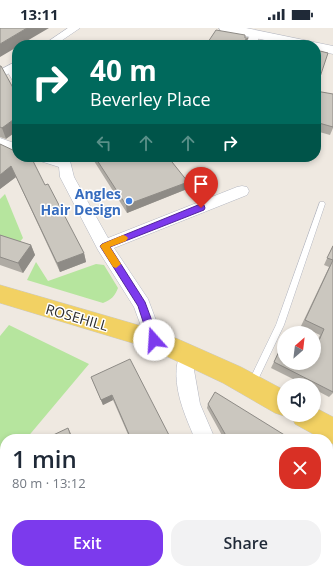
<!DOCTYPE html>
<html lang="en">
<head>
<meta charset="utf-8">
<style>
	:root { --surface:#fff; --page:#f2f2f3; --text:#1f2937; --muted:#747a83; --accent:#7c3aed }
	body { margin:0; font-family:"Open Sans",sans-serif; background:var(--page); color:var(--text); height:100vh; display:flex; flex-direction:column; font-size:15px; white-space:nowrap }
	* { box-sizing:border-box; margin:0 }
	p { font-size:13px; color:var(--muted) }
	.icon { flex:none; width:22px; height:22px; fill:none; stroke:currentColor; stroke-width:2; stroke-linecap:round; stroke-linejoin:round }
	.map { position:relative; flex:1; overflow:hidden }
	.side { position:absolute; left:0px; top:406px; width:333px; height:140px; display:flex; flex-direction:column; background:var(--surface); border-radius:16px 16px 0 0; box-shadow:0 2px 6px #0003 }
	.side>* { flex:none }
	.hud { position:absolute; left:12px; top:12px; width:309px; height:122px; border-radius:16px; box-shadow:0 2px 6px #0003; background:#00695c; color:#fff; overflow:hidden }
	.needle { width:26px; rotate:28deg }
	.buttons { position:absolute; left:277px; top:298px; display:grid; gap:8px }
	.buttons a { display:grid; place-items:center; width:44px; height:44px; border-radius:50%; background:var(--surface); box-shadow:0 2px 6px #0003; font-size:20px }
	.pin { position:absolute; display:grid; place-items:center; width:34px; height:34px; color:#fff; margin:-41px -17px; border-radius:50% 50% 50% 0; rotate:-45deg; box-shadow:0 0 4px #0007 }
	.pin .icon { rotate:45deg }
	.me { position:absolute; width:44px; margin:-22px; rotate:341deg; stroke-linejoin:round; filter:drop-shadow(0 0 3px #0008) }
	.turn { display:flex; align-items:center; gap:14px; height:84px; padding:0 12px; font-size:18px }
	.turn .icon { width:52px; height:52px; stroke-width:2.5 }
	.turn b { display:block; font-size:28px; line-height:34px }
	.lanes { display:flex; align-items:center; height:38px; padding:0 12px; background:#0003; justify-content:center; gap:20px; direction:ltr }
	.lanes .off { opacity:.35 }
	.round { display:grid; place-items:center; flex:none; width:42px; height:42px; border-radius:16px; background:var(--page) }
	.head { display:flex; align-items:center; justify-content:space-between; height:68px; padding:0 12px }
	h1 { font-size:24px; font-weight:600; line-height:30px }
	.cta { display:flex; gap:8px; margin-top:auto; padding:8px 12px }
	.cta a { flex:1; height:46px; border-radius:16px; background:var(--accent); color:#fff; font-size:16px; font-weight:600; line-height:46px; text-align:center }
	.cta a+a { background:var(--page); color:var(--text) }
	.status { display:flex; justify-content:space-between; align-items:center; height:28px; padding:0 20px; background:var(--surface); direction:ltr }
	.status svg { height:11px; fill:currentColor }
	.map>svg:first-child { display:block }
	.green { fill:#b6e59e }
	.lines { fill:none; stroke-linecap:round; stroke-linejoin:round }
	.service-casing { stroke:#b4b7c1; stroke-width:1 }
	.minor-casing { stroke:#b4b7c1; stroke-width:1 }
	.secondary-casing { stroke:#b4b7c1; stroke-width:1 }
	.primary-casing { stroke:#c9c9c9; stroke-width:1 }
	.path { stroke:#c9c9c9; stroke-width:3; stroke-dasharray:3.5 2.5; stroke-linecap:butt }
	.service { fill:#fff; fill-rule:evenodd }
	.minor { fill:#fff; fill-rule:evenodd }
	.secondary { fill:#fff; fill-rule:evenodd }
	.primary { fill:#f2d163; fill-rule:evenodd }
	.wall { fill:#afaba4 }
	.shaded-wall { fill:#8e8b86 }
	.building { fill:#cbc7bf; stroke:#8e8b86 }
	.route { fill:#7c3aed; stroke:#51269a }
	.slow { fill:#f59e0b }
	.shop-dot { fill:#3f7fe0; stroke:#fff; stroke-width:1.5 }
	.labels { text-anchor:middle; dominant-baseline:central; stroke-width:3; stroke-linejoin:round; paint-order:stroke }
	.shop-label { font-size:14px; font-weight:bold; fill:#366cbe; stroke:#fff; text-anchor:end }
	.street-label { font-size:14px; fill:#2e2e2e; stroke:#fff }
</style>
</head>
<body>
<div class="status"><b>13:11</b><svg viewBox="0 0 49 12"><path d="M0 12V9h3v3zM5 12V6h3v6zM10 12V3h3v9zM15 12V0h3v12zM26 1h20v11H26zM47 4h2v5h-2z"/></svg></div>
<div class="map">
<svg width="333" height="546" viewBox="0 0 333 546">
	<rect width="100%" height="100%" fill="#efe9e1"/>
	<path class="green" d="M5 166 23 210 18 216 0 210V171Z
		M36 234 48 253 96 236 104 237 118 260C115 268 111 272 103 275L27 252Z
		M9 297 89 336 26 411H5V541H60L62 546H0V308Z"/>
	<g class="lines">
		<defs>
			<path id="service" d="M9 39 11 40 17 50V57L14 55 6 41Z
				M320 174H324L325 176 284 297 255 358 252 359 249 358 248 355 276 297Z
				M328 534 333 537V546C328 546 325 546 323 541H328Z"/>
			<path id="minor" d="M68 0H80L55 17H43Z
				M256 3 261 6 255 17H245L252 4Z
				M17 33V41L0 50V42Z
				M0 110 17 116V125L0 119Z
				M35 129H57L70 133 74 149 108 210 237 159 242 158 247 159 249 163 247 167 114 220 148 271 163 311 160 317 154 319 148 317 134 279 98 222 60 149 59 139 37 132Z
				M188 318 194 320 197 326 194 342 200 376 215 411H195C183 383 168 350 182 320Z
				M257 541H281L283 546H259Z"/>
			<path id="secondary" d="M219 0H246L333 18V26L316 22V17H289L226 4 221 3Z"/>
			<path id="primary" d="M0 257 162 304 241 339 284 362V387H287L284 388 275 385 223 355 149 320 0 275Z
				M314 379 333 389V416L328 414V411H322L295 396 291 387H314Z"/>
		</defs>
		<use href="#service" class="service-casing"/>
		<use href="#minor" class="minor-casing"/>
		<use href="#secondary" class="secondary-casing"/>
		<use href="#primary" class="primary-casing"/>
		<path class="path" d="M296 546 304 541"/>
		<use href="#service" class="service"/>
		<use href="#minor" class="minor"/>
		<use href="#secondary" class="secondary"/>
		<use href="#primary" class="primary"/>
	</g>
	<path class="wall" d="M0 38 6 111 0 109Z
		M316 63 333 66V100L330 107 316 103Z
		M0 116 45 157 84 225 86 234 60 244 16 149 0 161Z
		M94 129H168L187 161 127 185 94 133Z
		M0 207 31 217 35 227 23 245 0 237Z
		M333 217V365L329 369 314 361V357H305L271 340 282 317 314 335V320L320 307 301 298 329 239 324 237Z
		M91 349 171 411H130L113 372 103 377Z
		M208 376 291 411H224L207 380Z
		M328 434 333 437V494L328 490Z"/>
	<path class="shaded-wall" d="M27 0H49L20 17H17V19L0 29V16Z
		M248 10 246 17H238Z
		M17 89V103L6 111 2 100Z
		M11 138 16 149 0 161V147Z
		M188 154 187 161 127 185 126 177Z
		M31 217 35 227 23 245 18 235Z
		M84 225 86 234 60 244 57 235Z
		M112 367 113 372 103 377 101 372Z
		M68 400 70 404 73 411H72Z"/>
	<path class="building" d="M0 0H27L0 16Z
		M216 2 245 7V10H248L238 17H206Z
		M270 13 290 17H268Z
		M316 22 328 25 316 61Z
		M0 38H1L17 67V89L2 100 0 99Z
		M316 63 333 66V99L319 95 316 88Z
		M0 116 17 124V129H31L45 157 48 156 84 225 57 235 11 138 0 147Z
		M95 129H168L188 154 126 177Z
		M0 207 31 217 18 235 0 229Z
		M333 218V364L274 334 282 317 284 318V335H314V324L324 301 305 292 333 232 327 230Z
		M130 331 171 411H131L112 367 101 372 91 349Z
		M215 364 291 411H228L208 376Z
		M68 400 72 411H49V409Z
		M328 434 333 437V489L328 485Z
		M183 541H222L224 546H185Z"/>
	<path class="route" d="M198 177H204L205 180 204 182 110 219 145 274 159 312 158 315 154 316 151 315 149 312 138 278 100 218 102 216Z"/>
	<path class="slow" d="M123 207 126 208 128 210 126 213 110 219 121 236 116 240 113 239 100 218 102 216Z"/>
	<circle class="shop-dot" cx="129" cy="173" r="4"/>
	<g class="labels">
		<g class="shop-label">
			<text x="121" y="165">Angles<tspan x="121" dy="16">Hair Design</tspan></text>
		</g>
		<g class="street-label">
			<text transform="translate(77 289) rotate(16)">ROSEHILL</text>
		</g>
	</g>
</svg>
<div class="buttons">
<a><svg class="needle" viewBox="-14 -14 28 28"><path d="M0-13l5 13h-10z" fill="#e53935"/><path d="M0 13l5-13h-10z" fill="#747a83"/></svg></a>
<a><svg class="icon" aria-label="sound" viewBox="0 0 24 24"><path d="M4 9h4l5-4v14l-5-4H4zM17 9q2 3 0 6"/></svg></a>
</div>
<div class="pin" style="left:201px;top:180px;background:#d93025"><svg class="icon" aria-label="arrive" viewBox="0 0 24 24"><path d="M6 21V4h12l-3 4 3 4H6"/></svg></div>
<svg class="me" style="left:154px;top:312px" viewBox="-20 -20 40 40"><circle r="19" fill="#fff"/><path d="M0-13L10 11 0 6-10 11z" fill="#7c3aed"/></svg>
<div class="hud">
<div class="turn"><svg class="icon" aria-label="right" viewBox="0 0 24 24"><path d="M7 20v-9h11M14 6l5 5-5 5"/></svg><div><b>40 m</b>Beverley Place</div></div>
<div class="lanes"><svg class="icon off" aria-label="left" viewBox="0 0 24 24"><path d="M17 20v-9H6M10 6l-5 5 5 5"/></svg><svg class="icon off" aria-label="ahead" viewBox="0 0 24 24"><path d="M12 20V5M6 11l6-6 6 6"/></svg><svg class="icon off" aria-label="ahead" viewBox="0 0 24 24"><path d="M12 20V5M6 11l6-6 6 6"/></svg><svg class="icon" aria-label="right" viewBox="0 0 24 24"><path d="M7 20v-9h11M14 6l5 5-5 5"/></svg></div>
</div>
<section class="side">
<div class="head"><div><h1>1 min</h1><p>80 m · 13:12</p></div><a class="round" style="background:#d93025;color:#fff"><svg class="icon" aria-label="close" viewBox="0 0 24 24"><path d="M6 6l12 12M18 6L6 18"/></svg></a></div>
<div class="cta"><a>Exit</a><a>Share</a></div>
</section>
</div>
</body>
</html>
